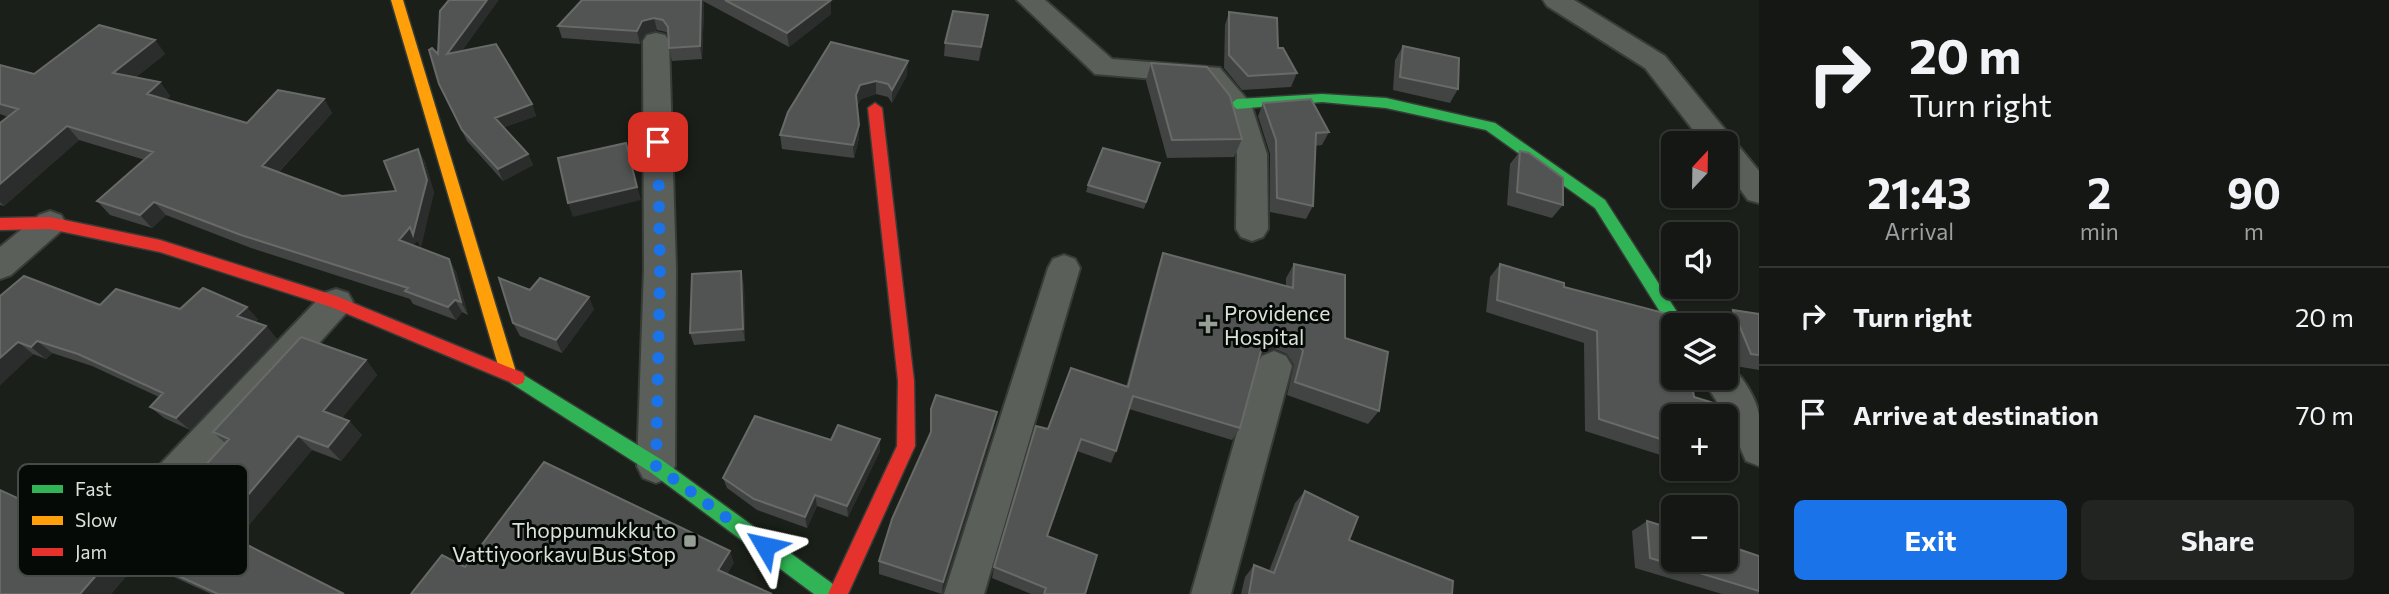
<!DOCTYPE html>
<html lang="en">
<head>
<meta charset="utf-8">
<style>
	:root { --surface:#141713; --page:#212421; --text:#f1f3f6; --muted:#9d9fa0; --line:#333633; --accent:#1a73e8 }
	body { margin:0; font-family:Commissioner,sans-serif; background:var(--page); color:var(--text); height:100vh; display:flex; flex-direction:column; font-size:26px; white-space:nowrap }
	* { box-sizing:border-box; margin:0 }
	p { font-size:23px; color:var(--muted) }
	.icon { flex:none; width:38px; height:38px; fill:none; stroke:currentColor; stroke-width:2; stroke-linecap:round; stroke-linejoin:round }
	.map { position:relative; flex:1; overflow:hidden }
	.drawer { display:flex; flex-direction:column; background:var(--surface); width:630px }
	.drawer>* { flex:none }
	.top-card { background:#141713; color:var(--text); overflow:hidden }
	.needle { width:46px; rotate:22deg }
	.buttons { position:absolute; left:1661px; top:131px; display:grid; gap:14px }
	.buttons a { display:grid; place-items:center; width:77px; height:77px; border-radius:10px; background:var(--surface); box-shadow:0 2px 5px #0004,0 0 0 2px var(--line); font-size:35px }
	.pin { position:absolute; display:grid; place-items:center; width:60px; height:60px; color:#fff; margin:-30px; border-radius:14px; box-shadow:0 4px 10px #0006 }
	.me { position:absolute; width:77px; margin:-38px; rotate:306deg; stroke-linejoin:round; filter:drop-shadow(0 0 5px #0008) }
	.turn { display:flex; align-items:center; gap:24px; height:147px; padding:0 35px; font-size:32px }
	.turn .icon { width:91px; height:91px; stroke-width:2.5 }
	.turn b { display:block; font-size:49px; line-height:60px }
	.eta { display:flex; justify-content:space-evenly; align-items:center; height:119px; text-align:center }
	.eta b { font-size:42px; font-weight:700; line-height:49px }
	.action { display:flex; gap:14px; margin-top:auto; padding:14px 35px }
	.action a { flex:1; height:80px; border-radius:10px; background:var(--accent); color:#fff; font-size:28px; font-weight:700; line-height:80px; text-align:center }
	.action a+a { background:var(--page); color:var(--text) }
	ul { padding:0; list-style:none }
	li { display:flex; align-items:center; gap:21px; height:98px; padding:0 35px; border-top:2px solid var(--line) }
	li div { flex:1 }
	li b { display:block; font-size:26px }
	li em { font-style:normal }
	main { display:flex; flex:1; min-height:0 }
	.map>svg:first-child { display:block }
	.lines { fill:none; stroke-linecap:round; stroke-linejoin:round }
	.street-casing { stroke:#383c37; stroke-width:4 }
	.fast-casing { stroke:#383c37; stroke-width:3 }
	.slow-casing { stroke:#383c37; stroke-width:3 }
	.jam-casing { stroke:#383c37; stroke-width:3 }
	.street { fill:#5b5f5a; fill-rule:evenodd }
	.fast { fill:#30b455; fill-rule:evenodd }
	.slow { fill:#ff9f0a; fill-rule:evenodd }
	.jam { fill:#e5322d; fill-rule:evenodd }
	.wall { fill:#424343 }
	.shaded-wall { fill:#2b2d2c }
	.building { fill:#525453; stroke:#686a68; stroke-width:2 }
	.route { stroke:#1a73e8; stroke-width:12; stroke-dasharray:0 21.6 }
	.poi-dot { fill:#979e96; stroke:#060a06; stroke-width:2.5 }
	.labels { text-anchor:middle; dominant-baseline:central; stroke-width:6; stroke-linejoin:round; paint-order:stroke }
	.poi-label { font-size:21px; fill:#dbe2d9; stroke:#060a06; text-anchor:start }
	.key { fill:#060a06; stroke:#464b45; stroke-width:2 }
	.key-label { font-size:19px; fill:#dbe2d9 }
</style>
</head>
<body>
<main>
<div class="map">
<svg width="1759" height="594" viewBox="0 0 1759 594">
	<rect width="100%" height="100%" fill="#1a1f19"/>
	<g class="lines">
		<defs>
			<path id="street" d="M1017 0H1045L1112 59 1220 68 1251 104 1267 154 1268 229 1263 237 1252 241 1241 237 1236 229 1237 154 1224 107 1202 83 1095 74Z
				M1543 0H1574L1665 56 1759 171V203L1748 200 1726 170V144H1704L1645 68 1547 6Z
				M656 33 665 35 669 41 676 269 675 466 669 478 656 483 643 478 637 466 644 269 643 41 647 35Z
				M50 211 61 215 66 223 61 231 11 275 0 279V247L39 215Z
				M1064 255 1075 259 1080 268 984 594H944L1048 268 1053 259Z
				M336 289 348 293 353 302 348 311 155 525 141 530 127 525 122 512 127 499 324 293Z
				M1274 351 1286 356 1292 366 1231 594H1191L1256 366 1262 356Z
				M1726 365C1740 370 1757 399 1759 415 1759 431 1759 449 1759 466L1746 461 1726 416 1702 378H1726Z"/>
			<path id="fast" d="M1322 94 1386 98 1495 123 1605 200 1686 326H1673L1672 331 1595 208 1486 130 1386 108 1322 102 1237 109 1230 104 1237 99Z
				M517 371 662 460 837 587 840 594H814L650 472 511 383 509 378 511 373Z"/>
			<path id="slow" d="M391 0H403L516 372 514 377 508 379 502 377 500 372Z"/>
			<path id="jam" d="M875 103 882 108 914 381 915 446 848 594H828L897 446 898 381 868 108Z
				M50 217 160 240 336 296 523 373 525 378 523 383 517 385 331 307 160 252 50 229 0 230V218Z"/>
		</defs>
		<use href="#street" class="street-casing"/>
		<use href="#fast" class="fast-casing"/>
		<use href="#slow" class="slow-casing"/>
		<use href="#jam" class="jam-casing"/>
		<use href="#street" class="street"/>
		<use href="#fast" class="fast"/>
		<use href="#slow" class="slow"/>
		<use href="#jam" class="jam"/>
	</g>
	<path class="wall" d="M582 0H831V14L789 47 703 1 704 7 702 59 672 61 669 48V37L666 32 657 30 645 34 640 44 562 38 558 26Z
		M1229 12 1278 48 1297 73 1291 87 1242 90 1224 68 1225 25Z
		M986 29 979 61 944 56 945 43Z
		M155 40 165 54 136 77 160 82 170 96 166 100 247 123 324 99 332 113 279 172 342 196 396 191 418 149 425 162 434 193 417 241 413 245 449 259 456 272 468 315 462 312 456 320 413 304 410 299 251 248 166 215 152 228 110 215 97 201 145 160 79 140 4 206 0 205V123L8 117 0 114V65L34 74Z
		M831 42 907 75 892 103 888 97 876 94 861 99 857 106 859 138 854 158 782 149 780 135Z
		M1403 46 1458 89 1450 103 1393 90 1395 60Z
		M462 51 532 104 536 116 504 127 528 154 533 165 503 181 467 141 439 84 438 54Z
		M1151 63 1242 139 1234 157 1167 158 1146 81Z
		M1263 103 1329 132 1322 145 1315 146 1313 206 1306 219 1270 212V154L1258 116Z
		M1520 151 1563 205 1552 218 1507 205 1510 164Z
		M1160 163 1144 209 1086 192 1088 185Z
		M1163 253 1286 287V278L1294 264 1345 338 1379 411 1368 424 1287 395 1294 365 1287 354 1275 349 1261 354 1240 428 1232 440 1129 409 1116 451 1111 463 1077 451 1047 536 1085 594H1031L992 578 994 567 1048 429 1126 387 1158 267Z
		M1500 264 1564 287 1673 416V459L1585 431 1584 343 1486 312 1490 277Z
		M744 284 745 341 694 345 690 333Z
		M530 290 594 309 562 353 520 336 513 323Z
		M0 296 100 305 180 309 258 319 255 322 266 326 277 339 190 430 164 418 150 407 159 397 92 366 52 353 46 359 33 354 0 385Z
		M1733 310 1758 313 1759 312V370L1735 366 1726 342V326H1719L1718 322Z
		M366 360 377 375 342 418 349 421 362 435 341 461 312 450 237 539 344 594H211L139 561 111 594H0L52 514 103 507 121 520 151 526 225 443 213 432Z
		M931 409 994 428 942 594 879 574V561L930 435Z
		M831 440 880 451 848 517 817 506 807 528 757 510 727 488 723 478Z
		M1305 491 1349 540 1452 594H1241L1245 577 1254 565 1269 571 1295 503Z
		M1647 521 1759 556V594H1722L1635 568 1632 531Z"/>
	<path class="shaded-wall" d="M487 0H499L452 65 447 54Z
		M701 0H702L704 7 702 59 700 46Z
		M831 0V14L789 47 787 33Z
		M988 15 986 29 979 61 981 47Z
		M654 18 657 30 645 34 640 44 637 31 642 21Z
		M155 40 165 54 124 87 113 73Z
		M908 61 907 75 892 103V90Z
		M876 81V94L861 99 856 108V95L860 85Z
		M160 82 170 96 157 108 147 94Z
		M324 99 332 113 272 179 262 166Z
		M532 104 536 116 500 129 495 118Z
		M859 125V138L854 158 853 145Z
		M67 126 79 140 4 206 0 202V184Z
		M626 143 641 200 573 217 568 203Z
		M418 149 425 162 434 193 421 248 417 241 407 253 399 240Z
		M528 154 533 165 503 181 498 169Z
		M154 202 166 215 152 228 140 215Z
		M449 259 456 272 468 315 461 302Z
		M741 271 744 284 745 341 743 329Z
		M589 297 594 309 562 353 556 340Z
		M455 300 462 312 456 320 448 307Z
		M247 307 258 319 249 328 237 316Z
		M266 326 277 339 190 430 176 418Z
		M1283 335 1275 349 1261 354 1254 365 1269 340Z
		M37 341 52 353 46 359 31 347Z
		M18 342 33 354 0 385V358Z
		M366 360 377 375 336 426 323 411Z
		M997 412 994 428 942 594 943 582Z
		M349 421 362 435 341 461 328 447Z
		M298 436 312 450 235 542 218 530Z
		M880 439V451L848 517 847 506Z
		M815 495 817 506 807 528 805 517Z
		M103 507 122 520 107 515Z
		M119 549 139 561 111 594H80Z
		M730 551 734 563 723 582 718 570Z"/>
	<path class="building" d="M449 0H487L447 54 496 44 532 104 495 118 528 154 498 169 462 130 439 84 429 50 432 48 438 54 440 11Z
		M582 0H701L700 46 669 48 668 27 663 20 654 18 642 21 637 31 558 26Z
		M725 0H831L787 33Z
		M953 11 988 15 981 47 945 43Z
		M1229 12 1277 18 1278 48H1283L1297 73 1248 76 1229 55Z
		M99 25 155 40 113 73 160 82 147 94 247 123 278 90 324 99 262 166 342 196 396 191 384 161 418 149 427 180 413 235 410 227 399 240 449 259 461 302 455 300 448 307 405 291 408 288 241 235 154 202 140 215 97 201 153 152 67 126 0 184V123L18 109 0 104V65L34 74Z
		M831 42 908 61 892 90 888 84 876 81 860 85 856 95 859 125 853 145 780 135 788 112Z
		M1403 46 1459 58 1458 89 1400 77Z
		M1151 63 1207 67 1230 96 1242 139 1172 140Z
		M1311 99 1329 132 1316 133 1313 206 1277 198 1276 140 1263 103Z
		M626 143 637 187 568 203 558 158Z
		M1103 148 1160 163 1146 202 1088 185Z
		M1520 151 1529 153 1563 178V205L1517 192Z
		M1163 253 1293 288 1294 264 1345 275V338L1388 352 1379 411 1295 382 1303 351 1295 340 1283 335 1269 340 1261 351 1240 428 1133 396 1116 451 1081 439 1047 536 1097 555 1085 594H1044L1046 588 994 567 1036 426 1048 429 1071 368 1128 387Z
		M1500 264 1564 283V287L1668 314 1676 326H1673V378H1691L1694 397 1720 405 1721 416H1673V443L1599 419 1597 331 1497 300Z
		M741 271 743 329 690 333 692 274Z
		M24 276 100 305 116 289 180 309 203 288 247 307 237 316 266 326 176 418 150 407 163 393 78 354 37 341 31 347 18 342 0 358V296Z
		M499 278 530 290 540 278 589 297 556 340 513 323Z
		M1733 310 1759 314V355L1751 354Z
		M301 337 366 360 323 411 349 421 328 447 298 436 218 530 344 594H218L119 549 80 594H0V490L52 514 70 495 103 507 107 515 121 520 129 517 151 526 229 439 213 432Z
		M936 395 997 412 943 582 879 561 892 519 931 432V409Z
		M755 416 831 440 838 425 880 439 847 506 815 495 805 517 754 499 723 478Z
		M544 462 730 551 718 570 772 594H411L442 555 465 567Z
		M1305 491 1358 517 1349 540 1453 581 1452 594H1249L1254 565 1274 573Z
		M1647 521 1673 529V560H1726V545L1759 556V591L1650 558Z"/>
	<g class="lines">
		<path class="route" d="M658 142 660 269 656 466 765 546"/>
	</g>
	<g class="poi-dot">
		<path d="M1204.5 313.5h7v7h7v7h-7v7h-7v-7h-7v-7h7z"/>
		<rect x="683" y="534" width="14" height="14" rx="3.5"/>
	</g>
	<g class="labels">
		<g class="poi-label">
			<text x="1224" y="312">Providence<tspan x="1224" dy="24">Hospital</tspan></text>
			<text x="676" y="529" text-anchor="end">Thoppumukku to<tspan x="676" dy="24">Vattiyoorkavu Bus Stop</tspan></text>
		</g>
	</g>
	<rect x="18" y="464" width="230" height="112" rx="10" class="key"/>
	<rect x="32" y="485" width="31" height="8" fill="#30b455"/>
	<rect x="32" y="516" width="31" height="9" fill="#ff9f0a"/>
	<rect x="32" y="548" width="31" height="8" fill="#e5322d"/>
	<g class="key-label">
		<text x="75" y="496">Fast</text>
		<text x="75" y="527">Slow</text>
		<text x="75" y="559">Jam</text>
	</g>
</svg>
<div class="buttons">
<a><svg class="needle" viewBox="-14 -14 28 28"><path d="M0-13l5 13h-10z" fill="#e53935"/><path d="M0 13l5-13h-10z" fill="#9d9fa0"/></svg></a>
<a><svg class="icon" aria-label="sound" viewBox="0 0 24 24"><path d="M4 9h4l5-4v14l-5-4H4zM17 9q2 3 0 6"/></svg></a>
<a><svg class="icon" aria-label="layers" viewBox="0 0 24 24"><path d="M12 4l9 5-9 5-9-5zM3 14l9 5 9-5"/></svg></a>
<a>+</a>
<a>−</a>
</div>
<div class="pin" style="left:658px;top:142px;background:#d93025"><svg class="icon" aria-label="arrive" viewBox="0 0 24 24"><path d="M6 21V4h12l-3 4 3 4H6"/></svg></div>
<svg class="me" style="left:765px;top:546px" viewBox="-20 -20 40 40"><path d="M0-17L14 15 0 8-14 15z" fill="#1a73e8" stroke="#fff" stroke-width="4"/></svg>
</div>
<section class="drawer">
<div class="top-card">
<div class="turn"><svg class="icon" aria-label="right" viewBox="0 0 24 24"><path d="M7 20v-9h11M14 6l5 5-5 5"/></svg><div><b>20 m</b>Turn right</div></div>
</div>
<div class="eta">
<div><b>21:43</b><p>Arrival</p></div>
<div><b>2</b><p>min</p></div>
<div><b>90</b><p>m</p></div>
</div>
<ul>
<li><svg class="icon" aria-label="right" viewBox="0 0 24 24"><path d="M7 20v-9h11M14 6l5 5-5 5"/></svg><div><b>Turn right</b></div><em>20 m</em></li>
<li><svg class="icon" aria-label="arrive" viewBox="0 0 24 24"><path d="M6 21V4h12l-3 4 3 4H6"/></svg><div><b>Arrive at destination</b></div><em>70 m</em></li>
</ul>
<div class="action"><a>Exit</a><a>Share</a></div>
</section>
</main>
</body>
</html>
